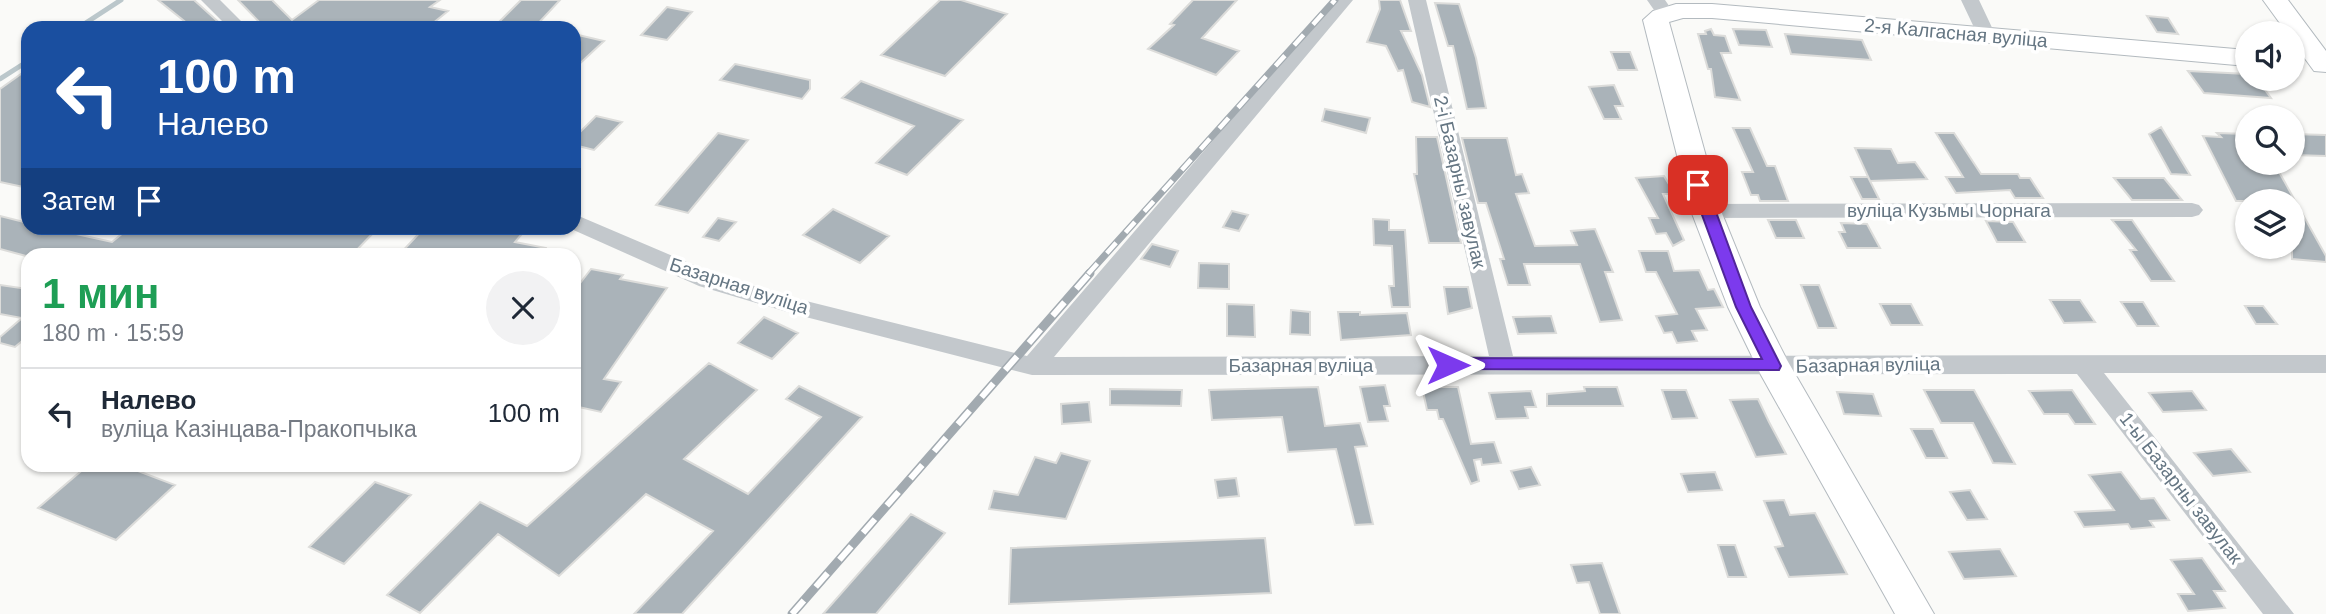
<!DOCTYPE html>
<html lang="ru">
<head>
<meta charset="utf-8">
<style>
	:root { --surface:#fff; --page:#f2f2f3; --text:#1f2937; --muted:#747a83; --line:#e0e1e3 }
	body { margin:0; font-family:Arial,sans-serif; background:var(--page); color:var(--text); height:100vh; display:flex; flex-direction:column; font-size:26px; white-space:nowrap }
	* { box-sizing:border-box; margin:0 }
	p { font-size:23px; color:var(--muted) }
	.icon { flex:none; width:38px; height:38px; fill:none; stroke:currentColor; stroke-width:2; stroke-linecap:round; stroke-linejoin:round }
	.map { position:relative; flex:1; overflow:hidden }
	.panel { position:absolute; left:21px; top:248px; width:560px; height:224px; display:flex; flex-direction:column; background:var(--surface); border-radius:21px; box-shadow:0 2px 5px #0004 }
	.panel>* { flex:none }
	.banner { position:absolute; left:21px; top:21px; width:560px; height:214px; border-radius:21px; box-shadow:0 2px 5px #0004; background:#1a4fa0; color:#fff; overflow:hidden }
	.buttons { position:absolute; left:2235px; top:21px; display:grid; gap:14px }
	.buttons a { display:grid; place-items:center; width:70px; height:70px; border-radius:50%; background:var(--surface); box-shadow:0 2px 5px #0004; font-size:35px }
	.pin { position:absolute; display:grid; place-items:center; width:60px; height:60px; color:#fff; margin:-30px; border-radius:14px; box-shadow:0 4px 10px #0006 }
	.me { position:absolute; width:77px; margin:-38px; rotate:90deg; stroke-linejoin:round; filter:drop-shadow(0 0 5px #0008) }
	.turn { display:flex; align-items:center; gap:24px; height:147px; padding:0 21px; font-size:32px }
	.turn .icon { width:91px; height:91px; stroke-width:2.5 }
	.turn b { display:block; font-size:49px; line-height:60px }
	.then { display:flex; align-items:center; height:66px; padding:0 21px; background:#0003; gap:14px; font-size:26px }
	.round { display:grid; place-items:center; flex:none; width:74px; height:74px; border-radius:37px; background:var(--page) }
	.headline { display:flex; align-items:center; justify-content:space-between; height:119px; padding:0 21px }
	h1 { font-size:42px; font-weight:700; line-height:52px; color:#1e9e55 }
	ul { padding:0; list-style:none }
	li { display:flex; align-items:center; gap:21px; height:91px; padding:0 21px; border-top:2px solid var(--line) }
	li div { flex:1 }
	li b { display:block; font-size:26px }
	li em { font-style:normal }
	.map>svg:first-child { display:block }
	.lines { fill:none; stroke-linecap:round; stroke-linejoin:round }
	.stream { stroke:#bbc7cb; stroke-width:5 }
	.building { fill:#aab3b9; stroke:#dcdcda; stroke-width:2 }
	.secondary-casing { stroke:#b3babf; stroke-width:2 }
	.street { fill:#c3c8cc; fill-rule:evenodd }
	.secondary { fill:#fff; fill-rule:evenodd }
	.rail-far1-casing { stroke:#a2aab0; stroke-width:7 }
	.rail-casing { stroke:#a2aab0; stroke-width:9 }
	.rail-far1 { stroke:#fff; stroke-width:4.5; stroke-dasharray:14; stroke-linecap:butt }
	.rail { stroke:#fff; stroke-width:6; stroke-dasharray:18; stroke-linecap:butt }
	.route { fill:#7c3aed; stroke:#51269a; stroke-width:2 }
	.labels { text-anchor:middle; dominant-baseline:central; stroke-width:7; stroke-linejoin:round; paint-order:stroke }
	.street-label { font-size:19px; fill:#657683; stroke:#fff }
</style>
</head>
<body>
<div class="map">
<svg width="2326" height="614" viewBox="0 0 2326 614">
	<rect width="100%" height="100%" fill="#fafaf8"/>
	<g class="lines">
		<path class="stream" d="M78 28 121 0
			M0 79 28 61"/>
	</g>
	<path class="building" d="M158 0H194L225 28H193Z
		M238 0H272L292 20 319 0H440L430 7 448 11 427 28H265Z
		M521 0H560L534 28H493Z
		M940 0H961L1007 14 945 76 881 55Z
		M1193 0H1237L1202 38 1239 51 1216 75 1148 49 1174 25 1170 24Z
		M1379 0H1400L1411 31H1401L1422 75 1430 107 1412 102 1403 70 1398 71 1386 46 1367 42 1380 9Z
		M1435 3 1459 4 1476 58 1486 108 1467 109 1453 46H1448Z
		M667 7 692 12 667 40 641 35Z
		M2147 16 2168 18 2178 34 2157 32Z
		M1711 29 1714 35 1725 36 1731 53H1721L1740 100 1715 97 1711 69H1708L1698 34H1706L1705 31Z
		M1733 29 1766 30 1772 47 1739 45Z
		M574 34 604 41 574 69Z
		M1785 34 1862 40 1871 60 1791 54Z
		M1611 52H1630L1637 70H1618Z
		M735 64 810 80V89L802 99 720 80Z
		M28 69V188L0 182V89Z
		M2188 71 2247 74V79H2257L2271 98 2204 93Z
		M861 81 963 120 907 175 876 163 914 126 842 98Z
		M1614 85 1623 106H1615L1621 119H1604L1589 87Z
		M1325 109 1370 118 1366 133 1322 121Z
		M596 116 622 122 594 150 574 145V138Z
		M2161 127 2190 175 2171 174 2149 134Z
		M1733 128H1750L1767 166H1775L1788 201H1760L1758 195H1751L1742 172H1753Z
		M718 133 748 140 688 213 656 205Z
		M1936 133H1954L1981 174H2018L2020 178H2030L2043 198H2015L2010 190 1956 193 1946 177H1963Z
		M2217 133 2247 134V163H2274L2326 256V262L2292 259V201H2236L2203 136 2221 137Z
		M2292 134 2326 135V156L2292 155Z
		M1416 137H1437L1461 243H1429L1414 174H1417Z
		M1462 138H1507L1516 175 1522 174 1529 193 1516 194 1535 246 1577 245 1571 231 1595 229 1613 272H1605L1622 320 1600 322 1580 264H1524L1530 285H1508L1500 259H1504L1486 203H1478Z
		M1855 148 1891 149 1898 163 1915 162 1927 179 1870 181Z
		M1664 176 1675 194H1663L1684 240 1673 246 1666 233 1656 234 1649 218H1658L1636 178Z
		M1851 177H1868L1879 199H1862Z
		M2114 178H2164L2182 200H2132Z
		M833 209 889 236 860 263 803 235Z
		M1232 211 1248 215 1239 231 1223 227Z
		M0 216 28 223V228H49L112 242 129 228H378L351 256H26L0 249Z
		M718 218 736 222 719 241 703 237Z
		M1373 219 1389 220V230H1405L1410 307H1392L1389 286H1394L1392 246 1374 245Z
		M1768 220H1796L1804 238H1776Z
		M2112 220H2132L2174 281H2151L2130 250H2136Z
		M1986 221 2013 222 2025 242H1997Z
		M1841 223 1867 224 1880 248H1847L1839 232H1845Z
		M424 228H527L515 242 546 248 545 256H398Z
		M1152 244 1178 251 1170 267 1141 259Z
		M1639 251H1668L1674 271 1699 270 1708 290 1714 289 1723 307 1696 309 1707 330 1692 331 1697 341 1677 343 1672 332 1664 333 1656 316 1677 314 1656 272H1646Z
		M1199 263 1229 264V289L1198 288Z
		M591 269 623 275 620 279 667 288 604 379 621 382 601 412 574 406V291Z
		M0 285 28 289V336L15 347 0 343V337L22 318 0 314Z
		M1801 285H1819L1836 328H1818Z
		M1444 287H1468L1472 308 1448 314Z
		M2050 300H2080L2095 322 2064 323Z
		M2121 302H2143L2158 326H2137Z
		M1227 304 1254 305 1255 337 1227 336Z
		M1880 304H1911L1922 325H1891Z
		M2245 306H2263L2277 324H2256Z
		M1291 310 1310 312V335L1290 334Z
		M1338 312H1360V315L1407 313 1411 335 1341 340Z
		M1551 316 1556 333 1518 334 1513 317Z
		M764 317 798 333 772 359 738 343Z
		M709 363 757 390 684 459 748 494 821 417 786 399 799 386 862 417 682 614H634L713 531 646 494 559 576 498 534 420 613 387 595 480 502 527 526Z
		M1385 385 1390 406H1384L1388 421 1368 422 1360 387Z
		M1318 387 1325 426 1360 423 1367 446 1355 447 1373 524 1355 525 1336 449 1288 452 1282 417 1212 420 1209 390Z
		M1422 387H1458L1471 444 1494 442 1501 463 1482 465 1481 459 1474 460 1479 481 1471 484 1443 419H1439L1437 410H1427Z
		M1584 387H1617L1623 406H1547V394L1585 391Z
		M1110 389 1182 390 1181 406 1110 405Z
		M1662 390H1686L1697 418 1672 419Z
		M1924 390H1974L2015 464 1993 463 1973 423H1941Z
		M2072 390 2095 424H2075L2068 414H2044L2029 391Z
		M1531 391 1536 407H1525L1528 418 1496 419 1489 393Z
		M2192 391 2206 410 2163 412 2149 393Z
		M1837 392 1873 394 1881 416 1844 414Z
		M1758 399 1769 422 1786 454 1756 457 1730 400Z
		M1089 402 1091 422 1062 424 1061 404Z
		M1911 429H1933L1947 458H1926Z
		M2231 449 2250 472 2213 476 2194 453Z
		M1061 453 1090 461 1066 519 989 509 994 491 1018 495 1035 457 1056 463Z
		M87 466H125L175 485 116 540 38 508Z
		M1531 467 1540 485 1519 489 1511 471Z
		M1715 472 1722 490 1688 492 1681 474Z
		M2121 472 2141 499 2154 498 2169 520 2150 521 2154 527 2131 529 2128 524 2084 527 2075 512 2114 510 2089 475Z
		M1236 478 1239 496 1218 498 1215 480Z
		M375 482 411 495 344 564 309 547Z
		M1970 490 1987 519 1967 520 1950 492Z
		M1784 500 1790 515 1815 513 1847 574 1789 577 1775 547 1783 546 1764 501Z
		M911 514 945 533 876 614H823Z
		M1265 538 1271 593 1009 604 1011 548Z
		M1718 545H1735L1746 577H1728Z
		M2000 549 2016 576 1964 579 1949 552Z
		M2202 558 2225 591H2214L2225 608 2188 611 2178 594H2194L2171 560Z
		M1602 563 1620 614H1600L1589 582 1577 583 1571 565Z"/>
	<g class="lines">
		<defs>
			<path id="secondary" d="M2263 0H2288L2326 51V72L2314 71 2292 41V33H2287Z
				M1676 4H1712L2247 50V66L1712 18H1683L1669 22 1721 211 1760 307 1787 360 1934 614H1895L1761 375 1728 307 1691 211 1643 20 1653 11Z"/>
		</defs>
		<use href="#secondary" class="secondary-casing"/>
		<path class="street" d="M201 0H220L248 28H229Z
			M1334 0H1353L1054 357 1489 356 1408 0H1426L1513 356 2326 355V373H2104L2294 614H2263L2077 374 1032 375 794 314 699 286 569 228H574V214L715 274 794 298 1027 356Z
			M1647 0H1665L1674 13 1671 17H1659Z
			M1961 0H1979L1996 36 1994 40H1980Z
			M2192 203 2199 205 2203 210 2199 215 2192 217 1706 218 1699 216 1695 211 1699 206 1706 204Z"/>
		<use href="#secondary" class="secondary"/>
		<defs>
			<path id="rail-far1" d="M1088 274 1335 0"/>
			<path id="rail" d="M792 614 1090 273"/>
		</defs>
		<use href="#rail-far1" class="rail-far1-casing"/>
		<use href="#rail" class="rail-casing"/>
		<use href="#rail-far1" class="rail-far1"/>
		<use href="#rail" class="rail"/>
	</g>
	<path class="route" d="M1698 180 1706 185 1751 307 1781 366 1779 370 1442 369 1439 365 1448 358 1762 359 1736 307 1691 185Z"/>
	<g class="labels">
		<g class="street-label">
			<text transform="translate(1956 33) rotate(5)">2-я Калгасная вуліца</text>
			<text transform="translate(1460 182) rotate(77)">2-і Базарны завулак</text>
			<text x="1949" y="210">вуліца Кузьмы Чорнага</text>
			<text transform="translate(739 286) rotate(18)">Базарная вуліца</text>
			<text x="1301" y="365">Базарная вуліца</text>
			<text transform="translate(1868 365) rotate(-1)">Базарная вуліца</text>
			<text transform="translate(2181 488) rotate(52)">1-ы Базарны завулак</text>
		</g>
	</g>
</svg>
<div class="buttons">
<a><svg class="icon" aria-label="sound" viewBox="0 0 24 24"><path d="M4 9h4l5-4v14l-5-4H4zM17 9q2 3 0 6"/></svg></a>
<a><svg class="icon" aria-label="search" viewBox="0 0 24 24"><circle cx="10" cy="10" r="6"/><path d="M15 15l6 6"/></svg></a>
<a><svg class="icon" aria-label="layers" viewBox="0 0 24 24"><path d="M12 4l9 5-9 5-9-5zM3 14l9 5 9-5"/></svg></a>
</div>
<div class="pin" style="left:1698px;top:185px;background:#d93025"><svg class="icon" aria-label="arrive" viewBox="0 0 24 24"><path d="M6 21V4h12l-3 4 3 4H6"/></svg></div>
<svg class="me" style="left:1448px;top:365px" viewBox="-20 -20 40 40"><path d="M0-17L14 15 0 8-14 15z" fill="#7c3aed" stroke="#fff" stroke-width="4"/></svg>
<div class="banner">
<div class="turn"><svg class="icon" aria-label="left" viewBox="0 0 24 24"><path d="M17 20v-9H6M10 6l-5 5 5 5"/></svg><div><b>100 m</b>Налево</div></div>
<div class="then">Затем<svg class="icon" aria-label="arrive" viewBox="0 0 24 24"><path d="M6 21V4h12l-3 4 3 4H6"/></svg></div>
</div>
<section class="panel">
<div class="headline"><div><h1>1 мин</h1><p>180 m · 15:59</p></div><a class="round"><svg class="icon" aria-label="close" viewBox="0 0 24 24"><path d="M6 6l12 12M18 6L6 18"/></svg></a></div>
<ul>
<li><svg class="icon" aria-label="left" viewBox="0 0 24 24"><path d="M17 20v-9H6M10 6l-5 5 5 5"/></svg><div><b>Налево</b><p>вуліца Казінцава-Пракопчыка</p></div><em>100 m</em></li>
</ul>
</section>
</div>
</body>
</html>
